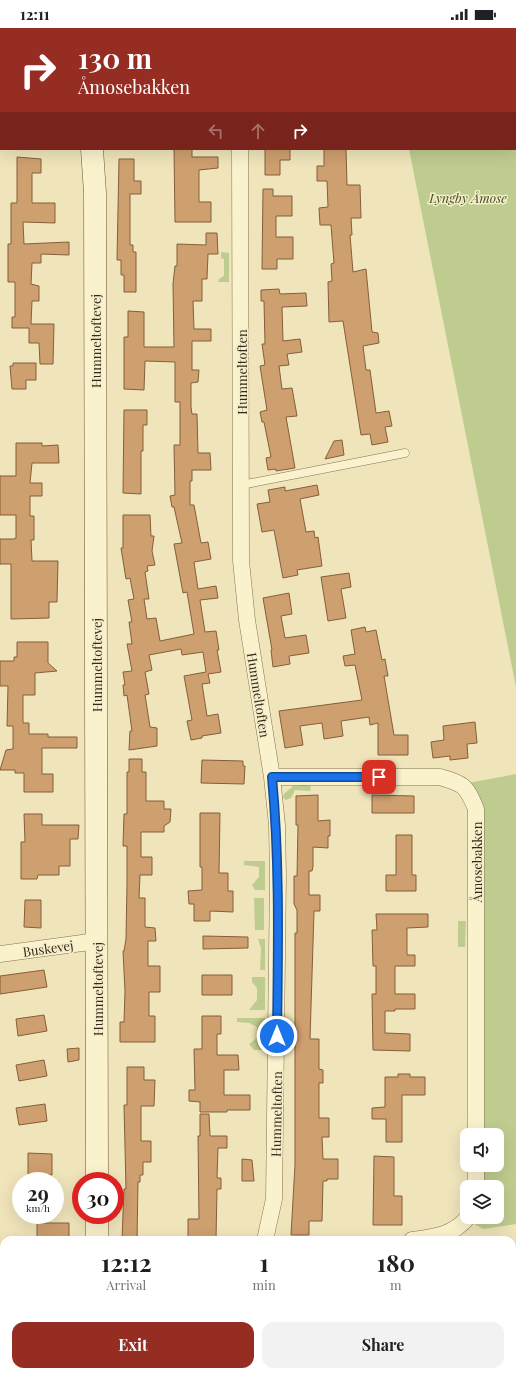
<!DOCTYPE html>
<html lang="en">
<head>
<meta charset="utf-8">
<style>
	:root { --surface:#fff; --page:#f2f2f2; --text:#202124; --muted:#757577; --accent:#962d23 }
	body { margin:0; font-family:"Playfair Display",serif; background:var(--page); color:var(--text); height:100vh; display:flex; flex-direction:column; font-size:15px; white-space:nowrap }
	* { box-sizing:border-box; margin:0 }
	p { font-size:13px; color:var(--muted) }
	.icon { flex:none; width:22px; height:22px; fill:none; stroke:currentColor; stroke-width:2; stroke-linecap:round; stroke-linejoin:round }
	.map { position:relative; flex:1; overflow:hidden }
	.details { position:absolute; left:0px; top:1208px; width:516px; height:140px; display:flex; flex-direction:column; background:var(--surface); border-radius:12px 12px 0 0; box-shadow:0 4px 16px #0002 }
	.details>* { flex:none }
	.banner { position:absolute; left:0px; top:0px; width:516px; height:122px; box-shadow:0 4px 16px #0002; background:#962d23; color:#fff; overflow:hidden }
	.tools { position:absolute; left:460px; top:1100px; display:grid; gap:8px }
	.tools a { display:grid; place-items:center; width:44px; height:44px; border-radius:8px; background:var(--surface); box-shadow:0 4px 16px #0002; font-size:20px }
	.speed { position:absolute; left:12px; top:1144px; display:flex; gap:8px; font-size:20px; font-weight:700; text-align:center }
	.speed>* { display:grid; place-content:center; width:52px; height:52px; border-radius:50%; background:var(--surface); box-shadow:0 4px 16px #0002; line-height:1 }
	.speed small { font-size:10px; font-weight:400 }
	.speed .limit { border:6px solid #d22; background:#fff; color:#111 }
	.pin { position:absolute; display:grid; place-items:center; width:34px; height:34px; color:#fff; margin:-17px; border-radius:8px; box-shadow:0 2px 6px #0006 }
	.me { position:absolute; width:44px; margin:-22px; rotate:0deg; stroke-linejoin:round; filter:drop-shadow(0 0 3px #0008) }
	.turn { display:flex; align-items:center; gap:14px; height:84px; padding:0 12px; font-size:18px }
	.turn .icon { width:52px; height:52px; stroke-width:2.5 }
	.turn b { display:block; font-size:28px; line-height:34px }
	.lanes { display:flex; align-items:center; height:38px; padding:0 12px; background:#0003; justify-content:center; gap:20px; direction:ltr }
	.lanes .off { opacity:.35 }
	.eta { display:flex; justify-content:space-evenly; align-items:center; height:68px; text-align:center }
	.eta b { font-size:24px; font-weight:700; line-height:28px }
	.primary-button { display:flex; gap:8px; margin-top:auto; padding:8px 12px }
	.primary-button a { flex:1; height:46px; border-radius:12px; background:var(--accent); color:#fff; font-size:16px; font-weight:700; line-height:46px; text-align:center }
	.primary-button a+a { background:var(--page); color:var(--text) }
	.status { display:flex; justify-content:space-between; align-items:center; height:28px; padding:0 20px; background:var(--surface); direction:ltr }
	.status svg { height:11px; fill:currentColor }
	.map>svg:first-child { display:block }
	.green { fill:#bfcc8f }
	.building { fill:#ce9f6f; stroke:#855f3a }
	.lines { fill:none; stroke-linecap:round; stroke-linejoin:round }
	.lane-casing { stroke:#867354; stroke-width:9 }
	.street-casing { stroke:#867354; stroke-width:17 }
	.secondary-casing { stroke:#675438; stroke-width:23 }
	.lane { stroke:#faf1cd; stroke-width:8 }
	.street { stroke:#faf1cd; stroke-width:16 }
	.secondary { stroke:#faf1cd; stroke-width:22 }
	.route-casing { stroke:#114b97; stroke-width:10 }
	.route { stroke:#1a73e8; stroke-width:7 }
	.labels { text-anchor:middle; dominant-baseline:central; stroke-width:3; stroke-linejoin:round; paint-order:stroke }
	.park-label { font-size:13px; font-style:italic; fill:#405120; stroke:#f6edca }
	.street-label { font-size:13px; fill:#34291a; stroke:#f6edca }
</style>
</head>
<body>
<div class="status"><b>12:11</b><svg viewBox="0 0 49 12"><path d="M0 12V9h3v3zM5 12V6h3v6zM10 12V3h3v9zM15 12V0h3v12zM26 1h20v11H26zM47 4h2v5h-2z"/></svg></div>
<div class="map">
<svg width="516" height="1348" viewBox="0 0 516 1348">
	<rect width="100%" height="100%" fill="#efe4ba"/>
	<path class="green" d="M385 0H516V659L409 121H515V1Z
		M221 224 229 225V254H218L219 251 224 248V231L221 230Z
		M516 746V1196L483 1201 474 1196 477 1189H497V1159H480V1137H497V1107H480L468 755Z
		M305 757 311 758 310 763 295 762 291 770 286 772 283 770 284 766 293 758Z
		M244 833H265V862H255L252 857 259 849V839L244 837Z
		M254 870H264V902H255Z
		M458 893H466L465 919H458Z
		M258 911H265V942H260L261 920Z
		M252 949H265V982H249L257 972V960L252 954Z
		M237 990H265V1022H254L249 1016 257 1010V999L249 995 237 994Z"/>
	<path class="building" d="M174 121H192V129H218V140L199 142V174H211V194H175Z
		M265 121H290V132H280V147H265Z
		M324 121H346L347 157H360L361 190H351L352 207H350L353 244 366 241 372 304 378 305 379 315 363 318 366 342H370L376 385 389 383 392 398 385 399 388 414 372 417 370 406 361 407 343 293 329 294 328 254 332 253 331 236 334 235 331 197H320L319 180 328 179 327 153H317V138H324Z
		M17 129 41 131V145H32V175H55V195L23 194 24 216 69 214V227L41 226V235H32L31 256 39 258V273H32L31 296H54L53 336H40L39 315H29V300H12V289H15V254H8V216H11V175H17Z
		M119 131H134V153H141V166H130V217H133V224H136V264H124V247H121V232H117Z
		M263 161H273V168H292V188H276V209H293V231H277V241H262Z
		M206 205H217L218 226H208L207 251H202V273H193L194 301H211V313H192V342H199L198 354 191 355V379L192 386H197L198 425H210L211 442H192V453H190V477H194L201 515 208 514 211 531 194 534 198 561 216 558 218 570 200 572 205 604 216 603 219 622H217L221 644 208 646 210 655 202 656 207 688 218 686 221 705 202 708V710L191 712 187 693 192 692 184 648 206 644 203 624 182 627 181 621 149 627 152 642 145 644 149 666 145 667 150 699 157 700V718L129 722 130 703H132L127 667 124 668 123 657H125L123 644 132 643 127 616H132L129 594H132L128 572 134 571 130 550 126 551 121 520H123V487H150L151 508H154L152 523 155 537 147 538 148 543 145 544 149 571H144L147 591 156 590 160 613 194 606 187 564 183 565 174 516 182 515 174 479H172L170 468 175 467 174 417H180V374H175V334L145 333 144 362 124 361V309H128V283L144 284V319H174L173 256 175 238H177V216L206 217Z
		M279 261 280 266 306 265 307 278 282 279 283 313 300 311 302 324 287 326 289 337 279 338 282 361 292 360 297 388 286 389 295 440 276 443V441L268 442 266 430 271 429 264 394H262L260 384 267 382 260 338 265 337 262 316H265L264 273H261V262Z
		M13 335H36V352H26V361H12L10 338H13Z
		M124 382H147V397H143V423H141V466L123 465Z
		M342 412 344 427 325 431 334 413Z
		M16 415H42V418L58 417 59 435H32L30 455H42V468H30V488H34V512H31L32 533H58L57 574H49V590L11 591V536H0V511H14L16 510V487H0V448H16Z
		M317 457 319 467 300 471 306 504 314 503 315 510 318 509 322 538 297 542 298 547 283 550 274 502 262 504 257 476 270 474 268 462 285 459V463Z
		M349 545 351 559 341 561 346 590 328 593 321 549Z
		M289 565 292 586 281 588 285 610 306 607 309 625 289 628 290 636 273 639 271 622H272L263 570Z
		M365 599 366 604 376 602 382 632 385 631 388 648H384L394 707H408V727H378V695L370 697 369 689 341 693 343 708 324 711 322 695 300 698 303 717 285 720 279 683 362 672 355 637 345 638 343 628 355 626 351 602Z
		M17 614H48V635L57 643 35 645V667H23V695H29V706H48V709H77V720H42V746H53V764H24V745H15V742H0L6 722 13 721V698H7L8 658H0V633H14V629H17Z
		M475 694 477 715 467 716 468 730 450 732V728L433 730 431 714 444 712 443 698Z
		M129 731H142V744H146V773H164V781H171L170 794 164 798V804H141V829H152V847H140L139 870H145V899L155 900 156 913H148V938H160V964H149V988H155V1014H120V994H124L125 963 123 923H124L126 911 127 855V818H123L124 786H127V744H129Z
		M202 732 243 733V738H245L244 756 201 755Z
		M318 767V793L330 792V808H328V820L313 819V838L312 843H309V867H320V883H314L310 1011H319V1041L323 1042V1055H319V1090H329V1109H322L323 1131H338V1151H327V1153H323L322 1193H309V1207H291L295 1137V905H297V882L294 876V848H297L298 797H296V768Z
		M372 767 414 768V785H372Z
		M200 785H220L219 845H228V863H233V884L210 883V893H194V876H189L188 863 202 862V839H200Z
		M24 786H42V797H79L78 811H70V838H59V847H38L37 851H21V814H25Z
		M396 807H412V847H416V863H386V847H396Z
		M25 872H41V900L24 899Z
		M376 886H428V899L407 900V927H415V938H395V966H415V981H395V983H385V1005L410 1006V1023L373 1022 372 966H376V938H373L372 902H377Z
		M203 908 248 909V920L203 921Z
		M44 942 47 959 0 966V948Z
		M202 947H232V967H202Z
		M44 987 47 1003 18 1008 16 991Z
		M202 988H221V1006H217V1027H238L239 1042H224V1067H250V1082H227V1084H200V1074L189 1073V1062H195L194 1021H202Z
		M79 1020V1032L68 1034 67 1021Z
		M44 1032 47 1048 19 1053 16 1037Z
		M127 1039H144V1052H155L154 1078H141V1113H151V1134H143V1147H140V1154H138L137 1212 122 1211 124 1161H126L124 1077H127Z
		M398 1046H410V1049H425V1067H402V1114H386V1091H372V1080L385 1079V1049H398Z
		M45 1076 47 1093 19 1097 16 1080Z
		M200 1086H209L210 1108H227V1120H218L217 1150H221V1161H217L216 1212H200V1209H188V1191H199L198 1108H200Z
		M28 1125 52 1126V1147L28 1146Z
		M374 1128 394 1129V1168H402V1197H373Z
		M242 1131 252 1132 254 1153H242Z
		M37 1195H69V1210L50 1212V1210H37Z"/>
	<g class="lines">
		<defs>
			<path id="lane" d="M123 0 124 1
				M241 457 405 425"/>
			<path id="street" d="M240 121 241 533 247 592 272 749 277 797 278 848 274 1171 265 1212
				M272 749H440C464 756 466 757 476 781V1107
				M0 926 97 913
				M476 1159V1137
				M412 1212C434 1209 454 1207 468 1189
				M239 1348V1344"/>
			<path id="secondary" d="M65 0 66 1
				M92 121 95 165 97 1153
				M97 1187V1212
				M96 1348V1344"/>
		</defs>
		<use href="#lane" class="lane-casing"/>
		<use href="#street" class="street-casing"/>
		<use href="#secondary" class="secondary-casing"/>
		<use href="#lane" class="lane"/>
		<use href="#street" class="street"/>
		<use href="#secondary" class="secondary"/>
	</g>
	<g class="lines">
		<defs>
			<path id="route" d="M277 1008C278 921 280 835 272 749H379"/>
		</defs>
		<use href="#route" class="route-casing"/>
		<use href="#route" class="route"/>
	</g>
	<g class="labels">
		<g class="park-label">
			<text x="468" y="169">Lyngby Åmose</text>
		</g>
		<g class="street-label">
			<text transform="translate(95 313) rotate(-90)">Hummeltoftevej</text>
			<text transform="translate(241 344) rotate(-90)">Hummeltoften</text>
			<text transform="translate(96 637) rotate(-90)">Hummeltoftevej</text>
			<text transform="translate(259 667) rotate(81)">Hummeltoften</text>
			<text transform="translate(476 834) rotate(-90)">Åmosebakken</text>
			<text transform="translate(48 920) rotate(-8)">Buskevej</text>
			<text transform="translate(97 961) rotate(-90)">Hummeltoftevej</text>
			<text transform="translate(276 1086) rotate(-89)">Hummeltoften</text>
		</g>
	</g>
</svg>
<div class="tools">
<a><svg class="icon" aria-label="sound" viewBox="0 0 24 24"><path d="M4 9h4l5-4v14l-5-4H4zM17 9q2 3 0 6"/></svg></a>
<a><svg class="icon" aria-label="layers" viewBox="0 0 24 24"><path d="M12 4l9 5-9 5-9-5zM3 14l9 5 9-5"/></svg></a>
</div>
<div class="speed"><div>29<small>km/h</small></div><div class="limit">30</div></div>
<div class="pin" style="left:379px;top:749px;background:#d93025"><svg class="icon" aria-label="arrive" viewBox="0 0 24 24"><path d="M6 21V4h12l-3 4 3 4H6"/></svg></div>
<svg class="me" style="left:277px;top:1008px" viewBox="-20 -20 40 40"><circle r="17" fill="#1a73e8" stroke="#fff" stroke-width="3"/><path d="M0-11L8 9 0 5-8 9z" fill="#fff"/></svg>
<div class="banner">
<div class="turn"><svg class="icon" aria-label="right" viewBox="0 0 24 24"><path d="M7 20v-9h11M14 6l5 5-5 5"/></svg><div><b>130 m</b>Åmosebakken</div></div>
<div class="lanes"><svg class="icon off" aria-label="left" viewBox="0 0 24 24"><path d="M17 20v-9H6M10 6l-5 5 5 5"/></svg><svg class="icon off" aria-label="ahead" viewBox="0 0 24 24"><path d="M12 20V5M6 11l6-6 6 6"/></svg><svg class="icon" aria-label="right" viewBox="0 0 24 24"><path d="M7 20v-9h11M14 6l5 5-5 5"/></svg></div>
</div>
<section class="details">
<div class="eta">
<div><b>12:12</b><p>Arrival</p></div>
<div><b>1</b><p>min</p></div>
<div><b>180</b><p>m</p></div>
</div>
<div class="primary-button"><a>Exit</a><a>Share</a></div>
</section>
</div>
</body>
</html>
